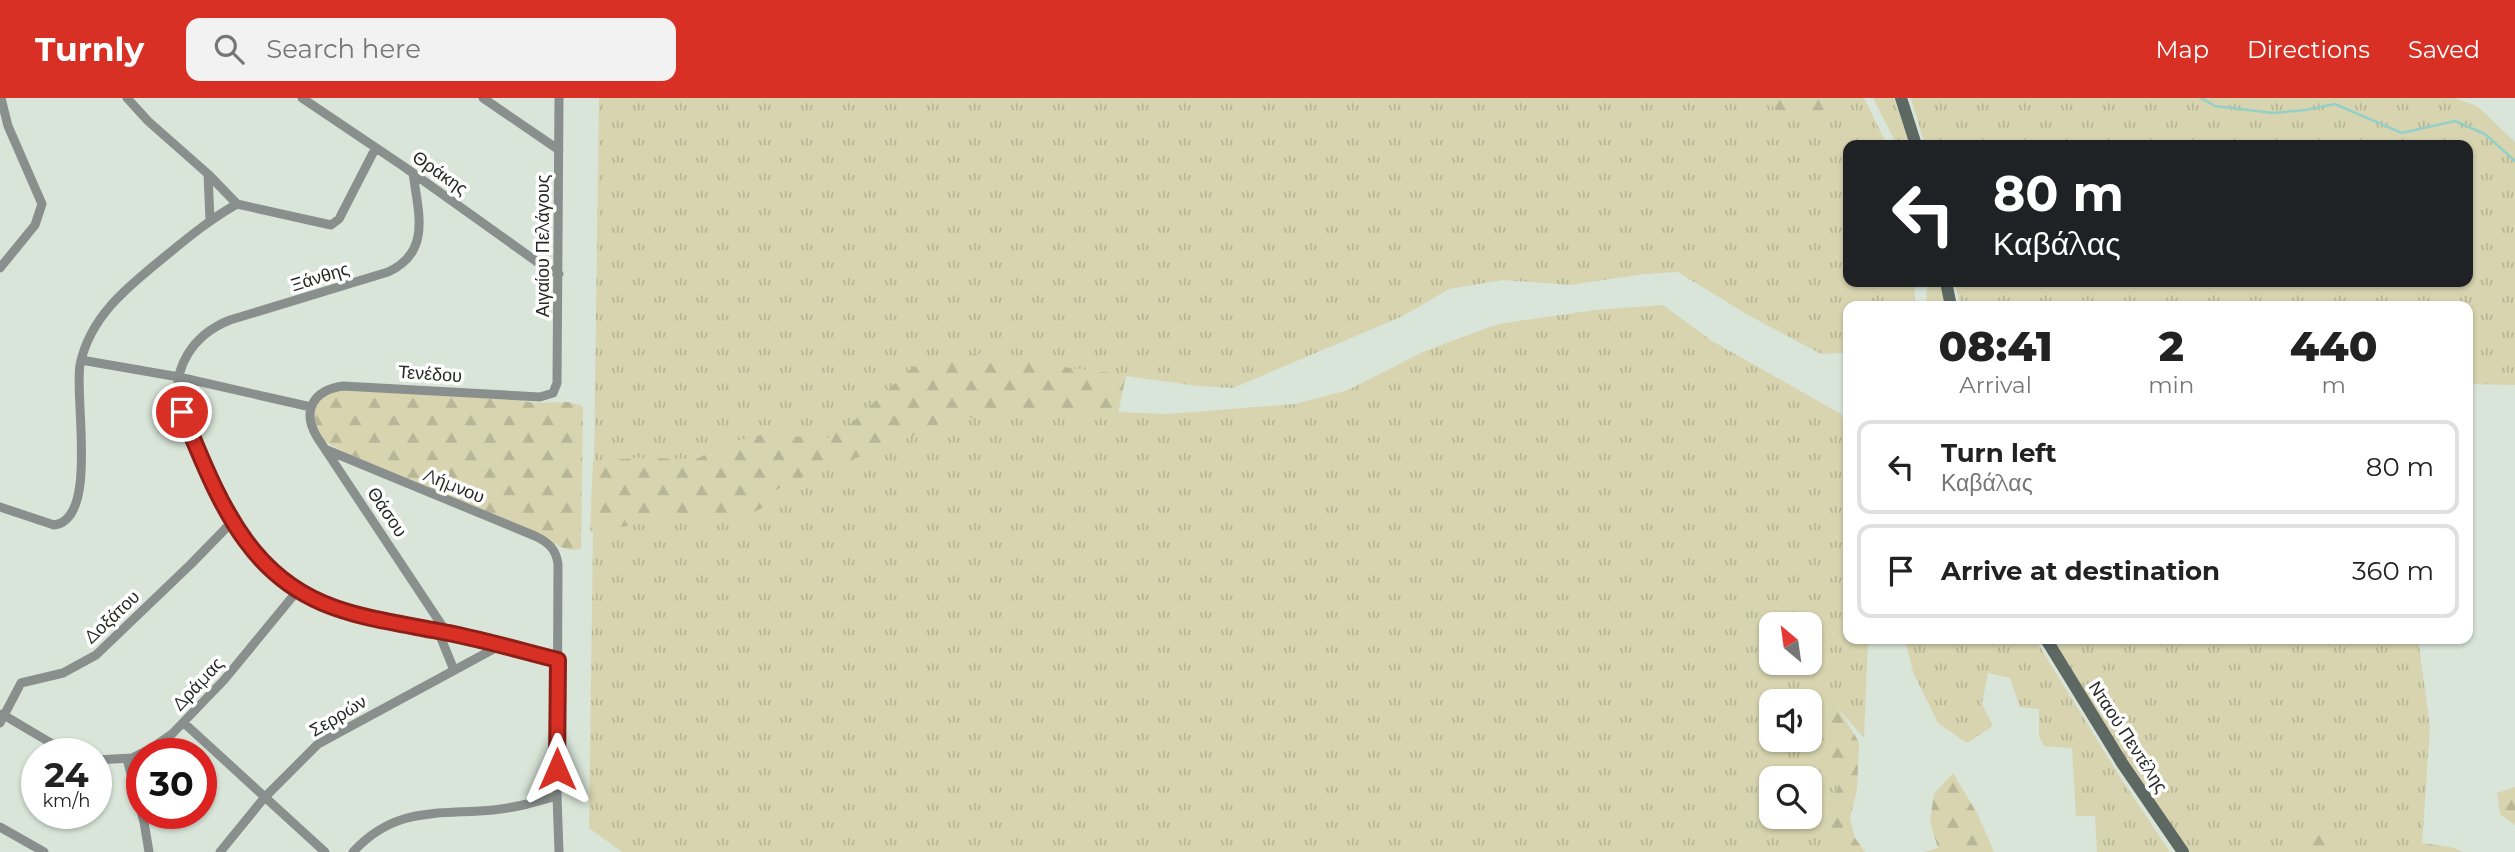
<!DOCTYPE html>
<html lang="en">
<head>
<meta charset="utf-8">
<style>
	:root { --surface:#fff; --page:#f2f2f2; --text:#222; --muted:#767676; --line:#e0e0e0; --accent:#d93025 }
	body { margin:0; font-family:Montserrat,sans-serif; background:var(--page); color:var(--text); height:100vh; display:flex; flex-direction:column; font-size:26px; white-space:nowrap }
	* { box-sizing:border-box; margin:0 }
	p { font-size:23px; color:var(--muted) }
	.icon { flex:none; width:38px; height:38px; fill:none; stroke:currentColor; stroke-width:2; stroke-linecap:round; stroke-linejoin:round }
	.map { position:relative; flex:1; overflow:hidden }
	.drawer { position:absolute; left:1843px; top:203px; width:630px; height:343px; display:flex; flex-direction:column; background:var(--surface); border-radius:14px; box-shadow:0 2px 5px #0004 }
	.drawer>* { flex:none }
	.top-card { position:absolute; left:1843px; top:42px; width:630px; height:147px; border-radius:14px; box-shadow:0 2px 5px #0004; background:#202124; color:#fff; overflow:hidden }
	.needle { width:46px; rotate:331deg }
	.controls { position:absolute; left:1759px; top:514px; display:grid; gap:14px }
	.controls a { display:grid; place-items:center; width:63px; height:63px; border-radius:14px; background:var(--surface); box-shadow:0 2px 5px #0004; font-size:35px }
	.speed { position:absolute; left:21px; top:640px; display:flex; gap:14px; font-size:35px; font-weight:700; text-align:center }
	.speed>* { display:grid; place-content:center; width:91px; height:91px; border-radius:50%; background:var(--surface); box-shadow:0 2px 5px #0004; line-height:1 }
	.speed small { font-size:18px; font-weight:400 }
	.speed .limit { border:10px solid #d22; background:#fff; color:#111 }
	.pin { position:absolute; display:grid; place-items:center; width:60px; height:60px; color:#fff; margin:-30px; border:4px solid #fff; border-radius:50%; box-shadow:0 2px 7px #0007 }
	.me { position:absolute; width:77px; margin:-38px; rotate:0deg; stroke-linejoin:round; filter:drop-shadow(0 0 5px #0008) }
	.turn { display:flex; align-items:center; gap:24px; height:147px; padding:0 35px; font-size:32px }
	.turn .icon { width:91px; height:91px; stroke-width:2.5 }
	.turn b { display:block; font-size:49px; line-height:60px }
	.eta { display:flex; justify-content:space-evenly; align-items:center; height:119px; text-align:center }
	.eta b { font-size:42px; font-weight:800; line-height:49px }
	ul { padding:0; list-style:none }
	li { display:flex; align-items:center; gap:21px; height:94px; margin:0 14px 10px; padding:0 21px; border:4px solid var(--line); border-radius:14px }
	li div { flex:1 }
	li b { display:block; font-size:26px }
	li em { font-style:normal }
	header { display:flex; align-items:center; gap:42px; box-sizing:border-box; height:98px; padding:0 35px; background:var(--accent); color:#fff }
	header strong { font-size:33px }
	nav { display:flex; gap:38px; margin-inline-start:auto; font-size:24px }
	.search { width:490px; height:63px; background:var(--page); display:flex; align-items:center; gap:18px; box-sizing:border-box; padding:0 24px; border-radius:14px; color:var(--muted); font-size:26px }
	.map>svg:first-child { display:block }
	.grass { fill:url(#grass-tufts); fill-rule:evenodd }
	.forest { fill:url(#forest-firs) }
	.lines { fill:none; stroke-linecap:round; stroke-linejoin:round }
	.stream { stroke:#94d0c7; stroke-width:2.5 }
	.street { stroke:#888f8c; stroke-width:9 }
	.secondary { stroke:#5e6863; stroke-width:12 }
	.route-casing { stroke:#8d1f18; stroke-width:18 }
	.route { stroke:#d93025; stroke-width:12 }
	.labels { text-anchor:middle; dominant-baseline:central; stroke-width:7; stroke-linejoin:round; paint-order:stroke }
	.street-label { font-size:18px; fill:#262a26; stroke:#fff }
</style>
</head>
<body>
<header>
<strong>Turnly</strong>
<div class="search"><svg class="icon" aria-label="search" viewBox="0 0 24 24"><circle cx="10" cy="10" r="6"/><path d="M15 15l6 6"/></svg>Search here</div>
<nav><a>Map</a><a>Directions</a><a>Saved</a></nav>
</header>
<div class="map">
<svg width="2515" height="754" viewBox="0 0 2515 754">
	<defs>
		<pattern id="grass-tufts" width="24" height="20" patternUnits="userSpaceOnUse" patternTransform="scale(1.75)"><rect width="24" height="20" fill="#d7d4af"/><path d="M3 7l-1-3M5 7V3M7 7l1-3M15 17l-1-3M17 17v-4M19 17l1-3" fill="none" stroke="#b8b696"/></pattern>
		<pattern id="forest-firs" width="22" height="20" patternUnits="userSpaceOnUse" patternTransform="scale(1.75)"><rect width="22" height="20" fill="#d7d4af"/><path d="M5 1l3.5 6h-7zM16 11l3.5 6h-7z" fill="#b8b696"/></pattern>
	</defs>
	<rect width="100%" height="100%" fill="#d9e5d9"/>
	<path class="grass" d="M599 0H1767L1776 12 1809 17 1858 0H1864L1887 47H1848V184H1914L1915 208H1848V255L1821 256 1748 217 1678 174 1644 176 1570 187 1503 182 1449 191 1403 218 1233 290 1198 288 1126 278 1118 314 1167 316 1295 306 1348 292 1425 253 1498 226 1595 212 1663 207 1712 243 1841 316C1850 341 1843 338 1843 360 1843 376 1844 391 1848 406V541H1868L1864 640 1837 609 1818 646 1842 675 1829 731 1835 754H622L589 730ZM1771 527H1810V565H1771ZM1771 604H1810V642H1771ZM1771 681H1810V719H1771Z
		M1873 0H1894L1910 47H1897Z
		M1911 0H2454L2477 8 2515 44V287L2468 286V208H1960L1955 184H2468V47H1925Z
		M1927 184H1940L1945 208H1926Z
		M1905 541H2035L2120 679 2170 754H2097L2095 718H2076L2072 650 2044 648 2039 638V611L2020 609 2010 580 1988 575 1982 606 1993 628 1967 645 1938 625 1913 574Z
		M2052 541H2418L2430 629 2422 745 2410 754H2359L2329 729 2306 735V754H2189L2121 654Z"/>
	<path class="forest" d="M1767 0H1858L1809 17 1776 12Z
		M986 255 1033 265 1126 277 1118 315 1021 312 941 324 894 347 809 376 774 393 768 407 746 418 715 416 682 419 590 434 593 363 638 360 696 361 736 343 761 337 827 340 848 328 913 269 941 260Z
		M343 289 507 300 535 305 568 304 583 308 581 451 570 452 561 449 417 384 346 355 322 342 314 321 316 305 323 297Z
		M1837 609 1859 644 1857 692 1850 720 1855 740 1865 754H1835L1829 731 1841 675 1818 646 1817 622Z
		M1953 675 1978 717 1994 754H1924L1938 750 1930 724 1934 696Z
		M2515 689V727L2500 716 2497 695Z
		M2330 729 2359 754H2306V735Z
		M2422 745 2450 749 2465 754H2410Z"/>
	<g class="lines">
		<path class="stream" d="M2201 0 2215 8 2273 15 2306 12 2335 6 2402 35 2455 23 2485 36 2515 63"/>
		<path class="street" d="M127 0 148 23 208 76 237 106 331 127 339 121 375 51
			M302 0 403 68 540 166 559 176
			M483 0 559 52
			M413 75C418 114 432 154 388 174L230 222C194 236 169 271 181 310 188 332 199 353 209 374 238 438 273 493 344 514 375 524 407 527 438 533 478 541 518 551 558 562
			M208 76 210 122
			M0 170 35 127 42 106 8 28 1 0
			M81 262 179 279 311 309
			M327 352 535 438C548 444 556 451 558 466L557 698 559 754
			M0 409 54 427C99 422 74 299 80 267 90 217 130 187 168 156 190 138 212 120 237 106
			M438 533 454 572
			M447 535 317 339C301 312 314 292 343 288L540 299 553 295 557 285 559 0
			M2 616 56 648 74 656
			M0 625 21 585 63 575 96 557 191 466 233 423
			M184 625 325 754
			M127 661 144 724 149 754
			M96 662 132 660 152 650 172 636 224 582 298 492
			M0 729 44 754
			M220 754 264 700 318 646 501 547
			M353 754C395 708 437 717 493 712 515 710 536 704 557 698"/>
		<path class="secondary" d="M1901 0 1916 47
			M1946 184 1951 208
			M2046 541 2122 665 2183 754"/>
	</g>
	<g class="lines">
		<defs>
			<path id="route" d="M182 314C200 357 218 405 246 443 297 513 360 518 438 533 478 540 518 552 558 562L557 671"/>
		</defs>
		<use href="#route" class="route-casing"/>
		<use href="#route" class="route"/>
	</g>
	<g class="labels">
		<g class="street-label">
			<text transform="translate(440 75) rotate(35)">Θράκης</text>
			<text transform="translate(543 148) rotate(-90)">Αιγαίου Πελάγους</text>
			<text transform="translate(320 179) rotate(-17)">Ξάνθης</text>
			<text transform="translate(430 276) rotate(4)">Τενέδου</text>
			<text transform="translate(454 388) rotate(22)">Λήμνου</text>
			<text transform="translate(387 414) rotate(56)">Θάσου</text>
			<text transform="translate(112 519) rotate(-43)">Δοξάτου</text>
			<text transform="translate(198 586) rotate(-47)">Δράμας</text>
			<text transform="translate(338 618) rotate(-31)">Σερρών</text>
			<text transform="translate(2128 639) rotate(57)">Νταού Πεντέλης</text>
		</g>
	</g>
</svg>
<div class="controls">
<a><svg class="needle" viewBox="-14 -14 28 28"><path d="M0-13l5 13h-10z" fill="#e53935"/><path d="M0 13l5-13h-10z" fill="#767676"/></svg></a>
<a><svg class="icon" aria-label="sound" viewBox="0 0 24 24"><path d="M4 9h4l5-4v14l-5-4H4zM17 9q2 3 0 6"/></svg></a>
<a><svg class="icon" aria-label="search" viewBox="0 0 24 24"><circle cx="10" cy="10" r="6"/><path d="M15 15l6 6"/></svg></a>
</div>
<div class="speed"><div>24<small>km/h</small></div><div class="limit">30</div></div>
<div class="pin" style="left:182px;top:314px;background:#d93025"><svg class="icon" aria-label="arrive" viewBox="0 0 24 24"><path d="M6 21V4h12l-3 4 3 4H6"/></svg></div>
<svg class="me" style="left:557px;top:671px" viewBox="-20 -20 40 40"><path d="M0-17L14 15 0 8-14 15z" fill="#d93025" stroke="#fff" stroke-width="4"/></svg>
<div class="top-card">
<div class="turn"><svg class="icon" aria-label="left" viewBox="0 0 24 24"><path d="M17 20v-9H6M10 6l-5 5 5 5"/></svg><div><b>80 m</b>Καβάλας</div></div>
</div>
<section class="drawer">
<div class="eta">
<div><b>08:41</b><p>Arrival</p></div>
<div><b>2</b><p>min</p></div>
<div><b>440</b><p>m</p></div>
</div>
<ul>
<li><svg class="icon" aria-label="left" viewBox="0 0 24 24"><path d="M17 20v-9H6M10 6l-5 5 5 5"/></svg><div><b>Turn left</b><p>Καβάλας</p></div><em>80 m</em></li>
<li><svg class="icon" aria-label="arrive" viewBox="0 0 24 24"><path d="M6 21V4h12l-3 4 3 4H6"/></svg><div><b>Arrive at destination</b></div><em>360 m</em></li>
</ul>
</section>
</div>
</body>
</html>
